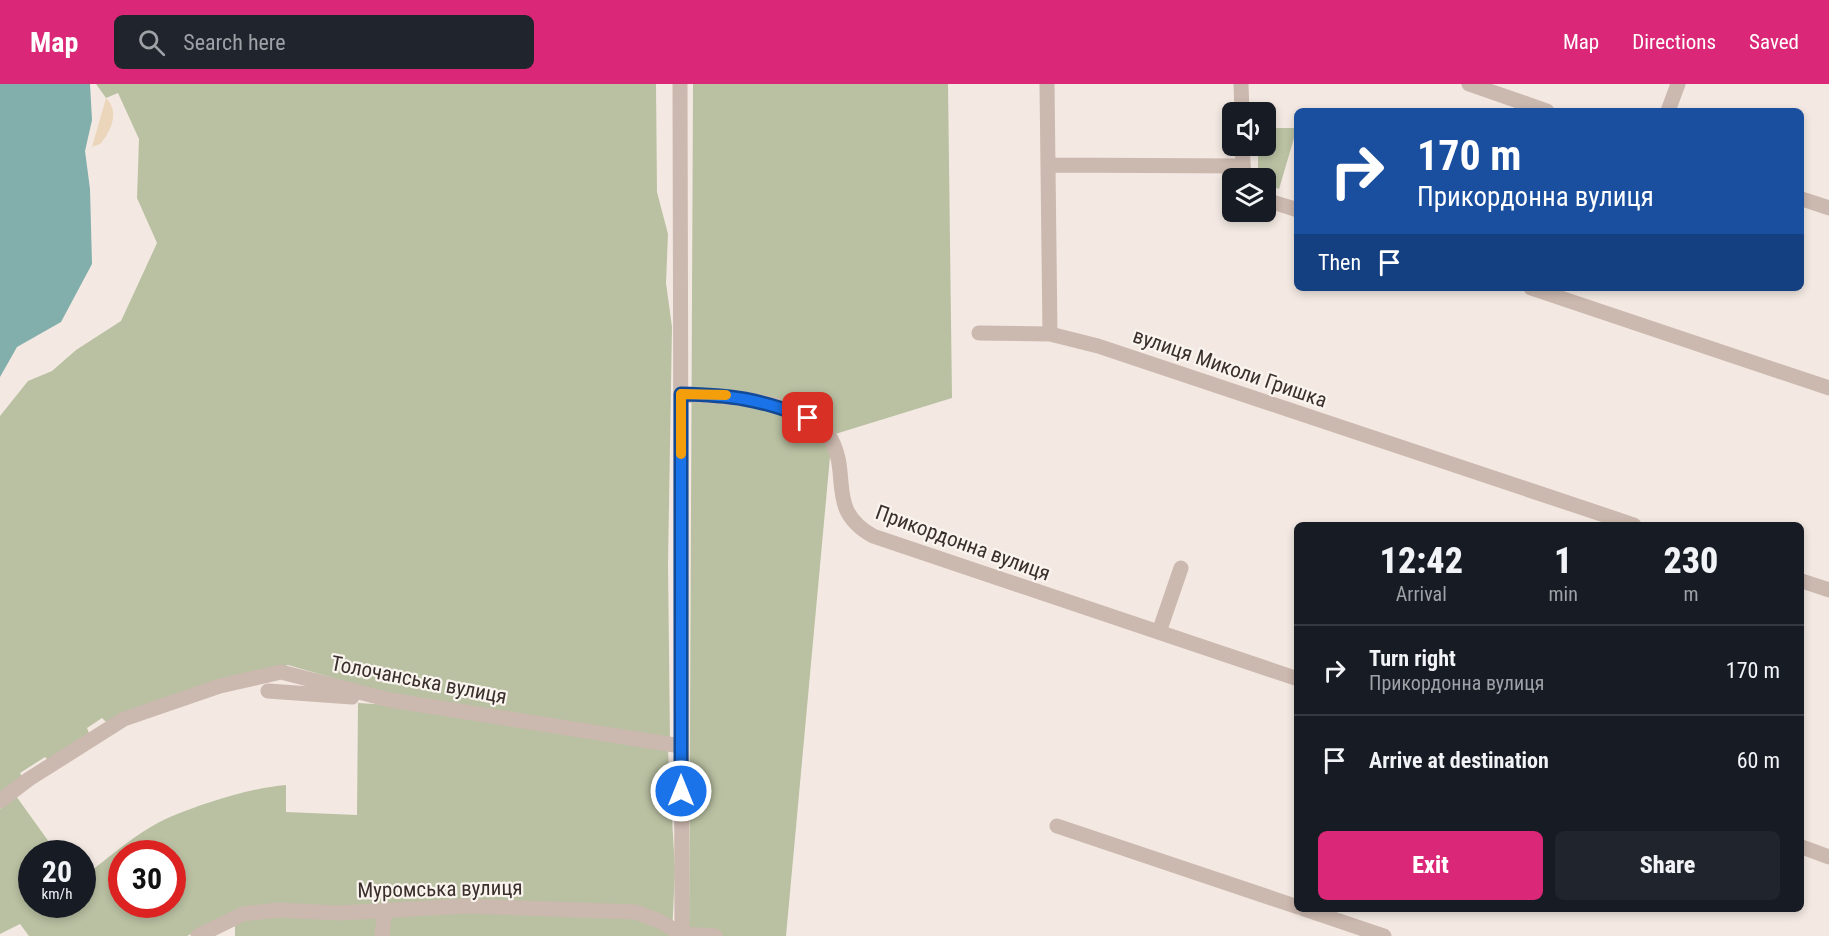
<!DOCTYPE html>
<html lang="en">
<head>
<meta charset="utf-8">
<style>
	:root { --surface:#171b24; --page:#20242c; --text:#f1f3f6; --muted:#9ea1a6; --line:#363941; --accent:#db2777 }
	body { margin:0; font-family:"Roboto Condensed",sans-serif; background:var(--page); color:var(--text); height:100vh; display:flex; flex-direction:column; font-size:22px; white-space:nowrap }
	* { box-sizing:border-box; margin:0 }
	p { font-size:20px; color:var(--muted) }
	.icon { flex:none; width:33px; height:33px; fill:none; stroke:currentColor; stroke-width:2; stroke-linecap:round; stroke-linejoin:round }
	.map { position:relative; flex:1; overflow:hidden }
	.sheet { position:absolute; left:1294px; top:438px; width:510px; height:390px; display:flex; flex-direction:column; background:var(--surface); border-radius:9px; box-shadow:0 3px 9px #0003 }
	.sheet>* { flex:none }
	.banner { position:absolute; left:1294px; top:24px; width:510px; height:183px; border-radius:9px; box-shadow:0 3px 9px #0003; background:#1a4fa0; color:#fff; overflow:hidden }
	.tools { position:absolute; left:1222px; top:18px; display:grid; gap:12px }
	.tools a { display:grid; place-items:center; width:54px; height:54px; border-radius:9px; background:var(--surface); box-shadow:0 3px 9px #0003; font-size:30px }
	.speed { position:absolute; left:18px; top:756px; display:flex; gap:12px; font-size:30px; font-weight:700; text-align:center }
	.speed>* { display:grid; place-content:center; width:78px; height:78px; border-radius:50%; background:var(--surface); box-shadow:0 3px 9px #0003; line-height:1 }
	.speed small { font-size:15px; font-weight:400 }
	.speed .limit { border:9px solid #d22; background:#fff; color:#111 }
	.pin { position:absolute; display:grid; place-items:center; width:51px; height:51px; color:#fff; margin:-26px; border-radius:12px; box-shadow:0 3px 9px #0006 }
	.me { position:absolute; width:66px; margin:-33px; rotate:0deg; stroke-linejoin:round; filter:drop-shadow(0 0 4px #0008) }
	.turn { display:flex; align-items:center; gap:21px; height:126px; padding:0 24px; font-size:27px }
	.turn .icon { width:78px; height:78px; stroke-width:2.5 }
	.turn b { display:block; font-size:42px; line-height:51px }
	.then { display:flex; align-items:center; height:57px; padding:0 24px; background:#0003; gap:12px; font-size:22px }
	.eta { display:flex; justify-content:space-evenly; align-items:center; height:102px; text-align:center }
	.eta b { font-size:36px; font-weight:800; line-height:42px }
	.button { display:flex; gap:12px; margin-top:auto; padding:12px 24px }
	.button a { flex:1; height:69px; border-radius:9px; background:var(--accent); color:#fff; font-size:24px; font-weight:800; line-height:69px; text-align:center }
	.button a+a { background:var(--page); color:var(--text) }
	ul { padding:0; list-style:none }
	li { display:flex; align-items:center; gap:18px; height:90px; padding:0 24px; border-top:2px solid var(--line) }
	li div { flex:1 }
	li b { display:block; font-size:22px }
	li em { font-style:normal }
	header { display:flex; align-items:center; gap:36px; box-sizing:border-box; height:84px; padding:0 30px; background:var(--accent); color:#fff }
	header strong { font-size:28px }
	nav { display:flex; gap:33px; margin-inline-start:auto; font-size:21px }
	.search { width:420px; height:54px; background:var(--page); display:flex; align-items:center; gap:15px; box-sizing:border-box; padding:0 21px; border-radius:9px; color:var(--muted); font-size:22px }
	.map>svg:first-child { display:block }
	.green { fill:#bac1a2; fill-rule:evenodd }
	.sand { fill:#ebd6bb }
	.water { fill:#82aeab }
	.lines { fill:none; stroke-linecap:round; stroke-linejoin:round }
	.minor { stroke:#cbb8ae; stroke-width:15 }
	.route-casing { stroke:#114b97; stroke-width:15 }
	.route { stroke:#1a73e8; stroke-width:10 }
	.slow { stroke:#f59e0b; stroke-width:10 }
	.labels { text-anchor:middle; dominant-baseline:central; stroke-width:4.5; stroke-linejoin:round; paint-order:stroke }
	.street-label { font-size:21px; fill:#3a2f2c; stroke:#faf4ef }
</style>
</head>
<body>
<header>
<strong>Map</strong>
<div class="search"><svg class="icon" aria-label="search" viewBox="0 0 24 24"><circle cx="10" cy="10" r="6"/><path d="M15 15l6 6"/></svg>Search here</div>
<nav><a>Map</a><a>Directions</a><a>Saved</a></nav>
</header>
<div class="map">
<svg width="1829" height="852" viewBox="0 0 1829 852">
	<rect width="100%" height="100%" fill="#f3e9e2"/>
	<path class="green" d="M96 0H656L657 108 668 150 666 199 672 243 668 480 670 655 392 611 288 581 127 628 106 638 102 634 87 644 89 649 49 677 45 673 20 689 23 694 0 711V332L28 297 52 287 76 266 121 237 157 159 137 114 139 55 118 9 106 14Z
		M693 0H948L952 314 832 351 786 852H689Z
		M1266 44H1297L1279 105 1266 100V94H1258V62H1266Z
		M358 619 391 621 668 666 675 785 672 852H235V829L187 852H29L20 840 0 850V725L16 712 57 769 32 770V820H82L83 793C110 773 138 747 170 733 204 719 250 704 286 701V728L357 731ZM122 770H172V820H122Z"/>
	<path class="sand" d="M106 14C120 27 111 48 100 60L92 63Z"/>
	<path class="water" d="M0 0H90L92 36 85 67 90 105 92 180 61 238 17 263 0 293Z"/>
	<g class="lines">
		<path class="minor" d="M680 0 682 852
			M1047 0 1050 250 1098 262 1634 441
			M1241 0 1242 28
			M1469 0 1547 27
			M1668 27 1678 0
			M1242 62 1244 94
			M1048 81 1243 82
			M1802 115 1829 124
			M1266 116 1298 126
			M1531 204 1829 304
			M979 249 1050 250
			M681 311C721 311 808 315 831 355 851 392 826 426 873 452L1298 595
			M1802 497 1829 506
			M1159 548 1181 484
			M268 607 352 613
			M0 717 29 695 124 635 220 602 281 588 390 616 681 662
			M1057 742 1298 823
			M1802 763 1829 773
			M1304 825 1384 852
			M198 852 243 830 278 826 339 829 467 822 636 828 659 837 682 850 715 852
			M382 852 385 825"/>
	</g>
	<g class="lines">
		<defs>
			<path id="route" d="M681 707V310C731 311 760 315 808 334"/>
		</defs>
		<use href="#route" class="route-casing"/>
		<use href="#route" class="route"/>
		<path class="slow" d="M681 370V310L726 311"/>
	</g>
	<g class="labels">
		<g class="street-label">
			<text transform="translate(1230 284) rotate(19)">вулиця Миколи Гришка</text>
			<text transform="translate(963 459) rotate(20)">Прикордонна вулиця</text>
			<text transform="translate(419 596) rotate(11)">Толочанська вулиця</text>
			<text transform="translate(440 805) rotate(-1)">Муромська вулиця</text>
		</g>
	</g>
</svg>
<div class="tools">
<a><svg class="icon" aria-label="sound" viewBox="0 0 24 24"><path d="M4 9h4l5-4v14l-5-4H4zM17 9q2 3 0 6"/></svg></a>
<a><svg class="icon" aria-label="layers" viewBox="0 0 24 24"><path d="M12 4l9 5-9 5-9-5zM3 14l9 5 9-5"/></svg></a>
</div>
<div class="speed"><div>20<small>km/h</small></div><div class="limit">30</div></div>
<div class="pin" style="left:808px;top:334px;background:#d93025"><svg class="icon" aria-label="arrive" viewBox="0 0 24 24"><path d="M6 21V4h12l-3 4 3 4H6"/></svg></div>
<svg class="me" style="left:681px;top:707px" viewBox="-20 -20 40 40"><circle r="17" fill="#1a73e8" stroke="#fff" stroke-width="3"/><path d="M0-11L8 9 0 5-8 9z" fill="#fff"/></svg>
<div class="banner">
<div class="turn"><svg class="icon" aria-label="right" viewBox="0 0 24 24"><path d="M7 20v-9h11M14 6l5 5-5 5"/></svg><div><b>170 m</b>Прикордонна вулиця</div></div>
<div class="then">Then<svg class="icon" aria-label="arrive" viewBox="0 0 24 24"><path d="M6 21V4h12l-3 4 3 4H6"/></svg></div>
</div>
<section class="sheet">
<div class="eta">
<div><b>12:42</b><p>Arrival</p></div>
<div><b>1</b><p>min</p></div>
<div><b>230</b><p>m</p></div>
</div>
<ul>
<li><svg class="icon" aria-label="right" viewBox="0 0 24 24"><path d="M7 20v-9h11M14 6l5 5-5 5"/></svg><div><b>Turn right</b><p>Прикордонна вулиця</p></div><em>170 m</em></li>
<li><svg class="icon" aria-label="arrive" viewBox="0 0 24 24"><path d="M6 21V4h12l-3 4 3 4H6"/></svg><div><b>Arrive at destination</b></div><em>60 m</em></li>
</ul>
<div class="button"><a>Exit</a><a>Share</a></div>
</section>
</div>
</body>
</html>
